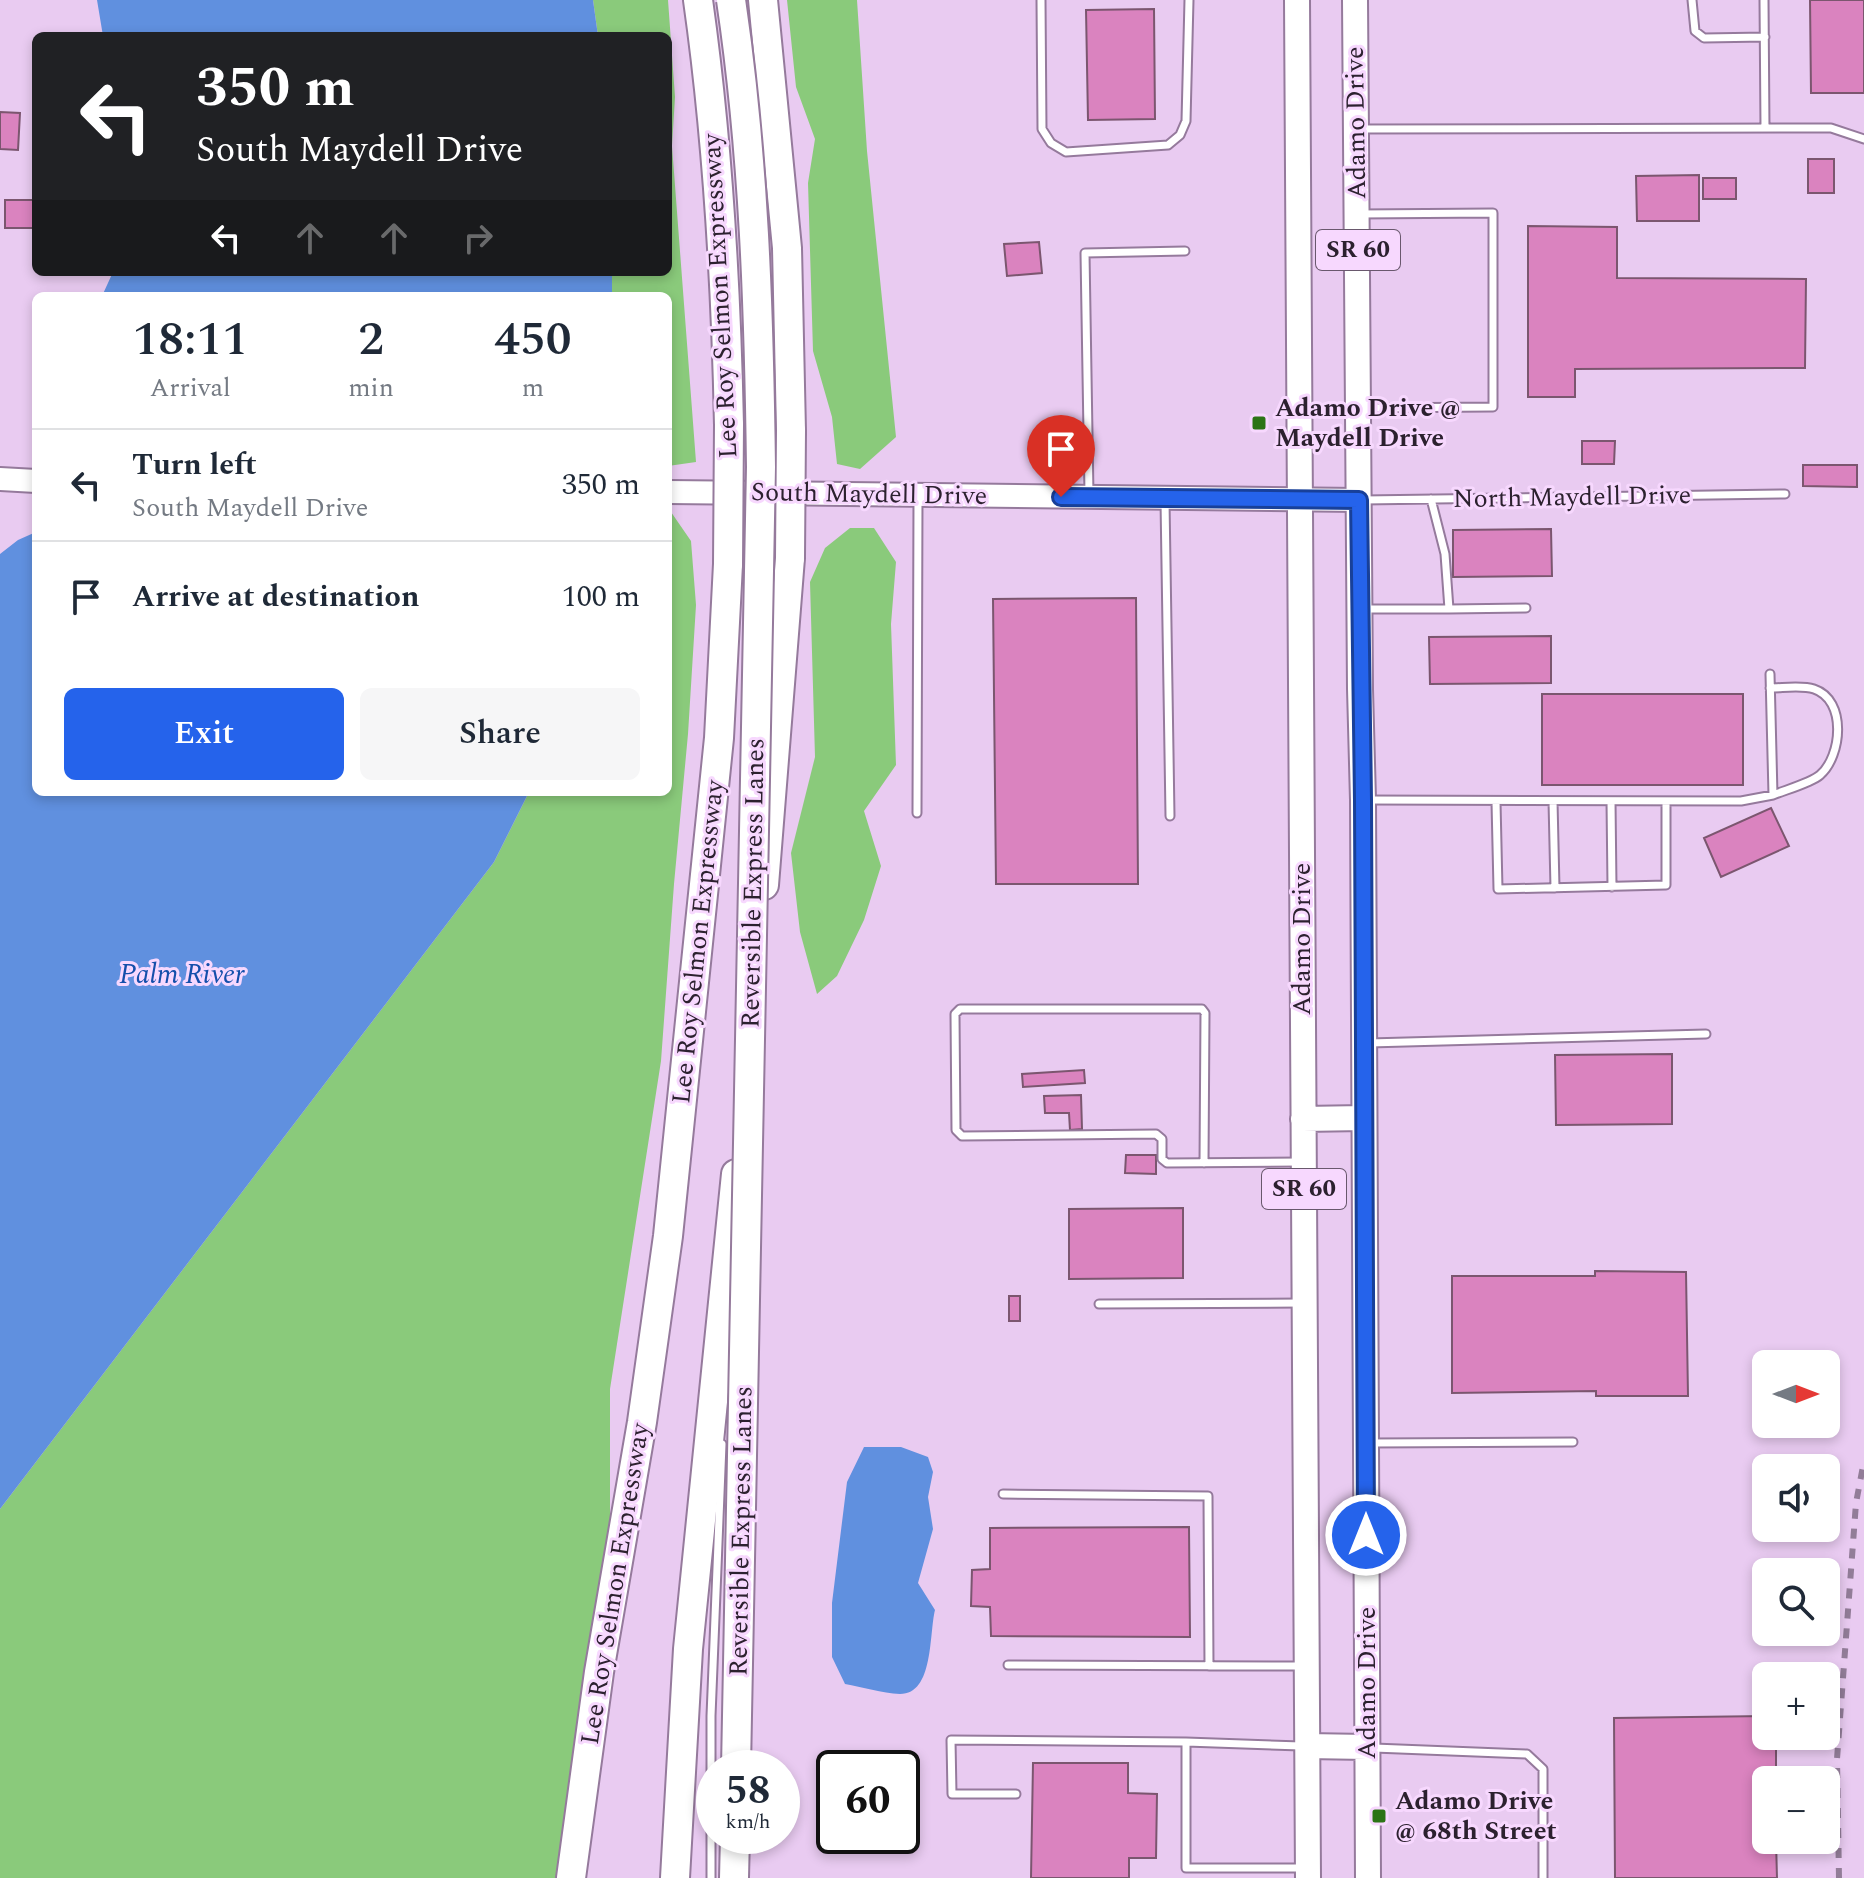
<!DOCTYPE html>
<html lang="en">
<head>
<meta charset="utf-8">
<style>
	:root { --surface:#fff; --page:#f6f6f7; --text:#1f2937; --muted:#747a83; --line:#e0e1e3; --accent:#2563eb }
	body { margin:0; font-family:Spectral,serif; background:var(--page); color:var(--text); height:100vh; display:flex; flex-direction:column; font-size:30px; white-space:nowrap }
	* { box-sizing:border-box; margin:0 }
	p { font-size:26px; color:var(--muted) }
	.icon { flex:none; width:44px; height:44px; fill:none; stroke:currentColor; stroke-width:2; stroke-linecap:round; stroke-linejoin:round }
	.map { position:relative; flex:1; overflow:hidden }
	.drawer { position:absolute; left:32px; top:292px; width:640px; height:504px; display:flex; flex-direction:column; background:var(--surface); border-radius:12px; box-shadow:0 4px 12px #0003 }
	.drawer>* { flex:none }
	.top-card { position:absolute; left:32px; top:32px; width:640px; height:244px; border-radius:12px; box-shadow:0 4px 12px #0003; background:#202124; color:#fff; overflow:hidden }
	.needle { width:52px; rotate:90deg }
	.buttons { position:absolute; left:1752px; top:1350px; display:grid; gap:16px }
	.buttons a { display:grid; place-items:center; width:88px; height:88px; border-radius:12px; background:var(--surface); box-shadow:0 4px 12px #0003; font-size:40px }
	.speed { position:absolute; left:696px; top:1750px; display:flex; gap:16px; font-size:40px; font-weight:700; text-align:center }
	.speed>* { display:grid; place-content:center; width:104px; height:104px; border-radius:50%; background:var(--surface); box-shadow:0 4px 12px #0003; line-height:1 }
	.speed small { font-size:20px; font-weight:400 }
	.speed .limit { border:4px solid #111; border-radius:12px; background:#fff; color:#111 }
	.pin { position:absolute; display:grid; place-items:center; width:68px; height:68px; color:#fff; margin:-82px -34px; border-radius:50% 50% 50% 0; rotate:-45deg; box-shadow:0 0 8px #0007 }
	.pin .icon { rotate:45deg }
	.me { position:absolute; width:88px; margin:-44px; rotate:0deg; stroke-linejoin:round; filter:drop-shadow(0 0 6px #0008) }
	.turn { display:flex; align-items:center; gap:28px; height:168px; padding:0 32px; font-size:36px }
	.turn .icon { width:104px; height:104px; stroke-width:2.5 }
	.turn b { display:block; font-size:56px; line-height:68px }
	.lanes { display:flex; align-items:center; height:76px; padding:0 32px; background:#0003; justify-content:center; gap:40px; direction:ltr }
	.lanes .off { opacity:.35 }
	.eta { display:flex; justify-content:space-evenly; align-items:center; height:136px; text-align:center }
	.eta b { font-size:48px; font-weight:600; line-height:56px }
	.primary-button { display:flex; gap:16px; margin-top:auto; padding:16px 32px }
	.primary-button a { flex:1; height:92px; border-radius:12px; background:var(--accent); color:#fff; font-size:32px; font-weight:600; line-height:92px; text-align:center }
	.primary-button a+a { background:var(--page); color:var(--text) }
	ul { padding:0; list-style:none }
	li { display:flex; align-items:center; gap:24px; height:112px; padding:0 32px; border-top:2px solid var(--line) }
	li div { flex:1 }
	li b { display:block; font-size:30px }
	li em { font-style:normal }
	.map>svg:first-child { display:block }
	.green { fill:#8aca7b }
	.water { fill:#6090df }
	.building { fill:#da83bf; stroke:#7b566f; stroke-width:2 }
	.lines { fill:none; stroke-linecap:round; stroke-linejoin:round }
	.lane-casing { stroke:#957a9c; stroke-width:11 }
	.secondary-casing { stroke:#957a9c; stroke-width:26 }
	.primary-casing { stroke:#957a9c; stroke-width:28 }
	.highway-casing { stroke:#957a9c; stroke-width:32 }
	.lane { stroke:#fff; stroke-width:7 }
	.secondary { stroke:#fff; stroke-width:22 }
	.primary { stroke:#fff; stroke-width:24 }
	.highway { stroke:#fff; stroke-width:28 }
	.rail { stroke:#927d98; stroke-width:6; stroke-dasharray:10 10; stroke-linecap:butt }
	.highway-bridge-casing { stroke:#957a9c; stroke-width:32; stroke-linecap:butt }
	.highway-bridge { stroke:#fff; stroke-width:28 }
	.route-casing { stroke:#184099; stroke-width:20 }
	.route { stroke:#2563eb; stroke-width:14 }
	.poi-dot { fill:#2c7416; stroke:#f7d8fe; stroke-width:3 }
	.labels { text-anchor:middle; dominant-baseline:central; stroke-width:6; stroke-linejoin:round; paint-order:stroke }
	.shield { fill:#f7d8fe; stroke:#69586d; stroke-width:2 }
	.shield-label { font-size:24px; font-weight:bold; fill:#2c212f }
	.street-label { font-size:26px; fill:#2c212f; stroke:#f7d8fe }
	.poi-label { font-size:26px; font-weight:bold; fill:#2c212f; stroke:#f7d8fe; text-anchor:start }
	.water-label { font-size:28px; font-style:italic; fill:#144fab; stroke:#f7d8fe }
</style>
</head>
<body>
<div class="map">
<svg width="1864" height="1878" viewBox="0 0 1864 1878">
	<rect width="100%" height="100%" fill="#e9cbf1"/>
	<path class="green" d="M593 0H668L675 97 672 146 696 462 668 466V296H612V272H668V36H598Z
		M787 0H857L867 151 896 437 860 469 837 464 832 417 813 351 808 183 815 139 796 87Z
		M671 512 691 541 696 605 688 734 674 884 661 1061 610 1389V1527L579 1878H0V1509L494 862 529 792H668V513Z
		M850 528H874L896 562 891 624 896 765 864 811 881 866 864 920 837 976 817 994 800 932 791 853 815 757 810 582 825 548Z"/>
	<path class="water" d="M97 0H593L598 36H103Z
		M113 272H612V296H102Z
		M36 532V792H529L494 862 0 1509V554L18 540Z
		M864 1447H901L928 1457 933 1472 928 1497 933 1529 918 1583 935 1610C929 1634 934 1694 900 1694 882 1693 862 1687 845 1684L832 1657V1603L847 1482Z"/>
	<path class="building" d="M1810 0H1864V93H1811Z
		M1154 9 1155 119 1088 120 1086 10Z
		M0 112 20 113 18 150 0 149Z
		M1808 159H1834V193H1808Z
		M1699 175V221H1637L1636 176Z
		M1703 178H1736V199H1703Z
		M5 200H36V228H5Z
		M1528 226 1617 227V278L1806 279 1805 368 1575 369V397H1528Z
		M1039 242 1042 273 1007 276 1004 244Z
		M1582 441H1615L1614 464H1582Z
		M1803 465H1857V487L1803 486Z
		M1551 529 1552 576 1453 577V530Z
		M1136 598 1138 884H996L993 599Z
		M1551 636V683L1430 684 1429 637Z
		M1542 694H1743V785H1542Z
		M1771 808 1789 846 1721 877 1704 838Z
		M1672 1054V1124L1556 1125 1555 1055Z
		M1084 1070 1085 1083 1023 1087 1022 1074Z
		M1081 1095 1082 1129 1070 1130 1069 1113H1045L1044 1096Z
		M1126 1155H1156V1174L1125 1173Z
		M1183 1208V1278L1069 1279V1209Z
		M1595 1271 1686 1272 1688 1396H1596V1391L1452 1393V1276H1595Z
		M1009 1296H1020V1321H1009Z
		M1189 1527 1190 1637 991 1636 990 1607 971 1606 972 1570 990 1569V1528Z
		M1766 1716V1736H1776V1780H1766V1840H1776L1777 1878H1615L1614 1718Z
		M1033 1763H1128V1793L1157 1794 1156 1858H1129V1878H1031Z"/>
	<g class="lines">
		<defs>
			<path id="lane" d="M1041 0 1042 129 1051 143 1066 152 1168 145 1180 135 1186 121 1189 0
				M1692 0 1695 31 1704 38 1765 37
				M1764 0 1765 128
				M1359 129 1831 128 1864 139
				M1359 214 1493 213V407L1361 408
				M1089 494 1085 253 1185 251
				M1363 500 1785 494
				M1165 501 1170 816
				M1362 609H1449L1445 554 1431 499
				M1449 609 1526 608
				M1770 688C1783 688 1802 685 1814 689 1847 700 1842 756 1820 775 1811 783 1785 790 1773 795
				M1366 800 1741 801 1773 795 1770 674
				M1553 801 1555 888
				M1611 801 1612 887
				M1496 802 1498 889 1666 885V801
				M917 813 918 497
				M1369 1043 1706 1034
				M1204 1163 1205 1013 1202 1009H960L955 1014 956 1130 962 1136 1156 1134 1162 1139V1159L1167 1163 1301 1162
				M1099 1304 1302 1303
				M1371 1443 1573 1442
				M1003 1494 1208 1496 1209 1666
				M1008 1665 1301 1666
				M1301 1746 1186 1742V1868H1304
				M1374 1748 1527 1754 1543 1769V1878
				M1016 1794H952L951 1740 1186 1742
				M711 1878V1716L722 1444"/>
			<path id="secondary" d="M0 479 36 481
				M668 492 1359 500"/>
			<path id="primary" d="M1297 0 1308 1878
				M1355 0 1360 689 1363 800 1368 1878
				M1303 1119 1363 1118
				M1307 1746 1367 1747"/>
			<path id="highway" d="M698 0C718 141 726 283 729 425
				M763 0 787 248 791 431
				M764 885 790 558
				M571 1878 599 1672 642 1422 668 1236 719 738 728 564
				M675 1878 688 1649 736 1174
				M734 1878 735 1836"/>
		</defs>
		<use href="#lane" class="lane-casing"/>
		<use href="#secondary" class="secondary-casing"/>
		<use href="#primary" class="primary-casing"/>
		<use href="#highway" class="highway-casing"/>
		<use href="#lane" class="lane"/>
		<use href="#secondary" class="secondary"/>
		<use href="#primary" class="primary"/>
		<use href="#highway" class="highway"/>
		<path class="rail" d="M1839 1878 1837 1759 1856 1503 1864 1461"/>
		<defs>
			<path id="highway-bridge" d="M731 0C754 154 759 311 761 467L736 1768
				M790 558 791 431
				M728 564 729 425"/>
		</defs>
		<use href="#highway-bridge" class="highway-bridge-casing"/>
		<use href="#highway-bridge" class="highway-bridge"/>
	</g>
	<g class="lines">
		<defs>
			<path id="route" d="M1061 497 1359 500 1363 800 1366 1535"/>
		</defs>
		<use href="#route" class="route-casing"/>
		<use href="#route" class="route"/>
	</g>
	<g class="poi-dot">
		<rect x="1251" y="415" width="16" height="16" rx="4"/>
		<rect x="1371" y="1808" width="16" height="16" rx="4"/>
	</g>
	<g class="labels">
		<g class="shield">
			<rect x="1316" y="230" width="84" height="40" rx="6"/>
			<rect x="1262" y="1169" width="84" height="40" rx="6"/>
		</g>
		<g class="shield-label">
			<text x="1358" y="250">SR 60</text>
			<text x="1304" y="1189">SR 60</text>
		</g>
		<g class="street-label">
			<text transform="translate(1356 123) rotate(-91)">Adamo Drive</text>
			<text transform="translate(720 296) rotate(-93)">Lee Roy Selmon Expressway</text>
			<text transform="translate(869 494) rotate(1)">South Maydell Drive</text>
			<text transform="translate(1572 497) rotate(-1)">North Maydell Drive</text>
			<text transform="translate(753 883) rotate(-89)">Reversible Express Lanes</text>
			<text transform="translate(1302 939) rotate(-90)">Adamo Drive</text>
			<text transform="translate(698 942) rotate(-84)">Lee Roy Selmon Expressway</text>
			<text transform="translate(741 1531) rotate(-89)">Reversible Express Lanes</text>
			<text transform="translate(615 1584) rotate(-81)">Lee Roy Selmon Expressway</text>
			<text transform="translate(1367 1683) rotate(-90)">Adamo Drive</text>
		</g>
		<g class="poi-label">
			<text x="1275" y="408">Adamo Drive @<tspan x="1275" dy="30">Maydell Drive</tspan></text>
			<text x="1395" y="1801">Adamo Drive<tspan x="1395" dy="30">@ 68th Street</tspan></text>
		</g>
		<g class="water-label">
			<text x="182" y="974">Palm River</text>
		</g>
	</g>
</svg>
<div class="buttons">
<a><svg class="needle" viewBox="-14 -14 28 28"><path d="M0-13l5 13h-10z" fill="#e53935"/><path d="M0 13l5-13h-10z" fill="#747a83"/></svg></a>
<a><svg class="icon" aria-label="sound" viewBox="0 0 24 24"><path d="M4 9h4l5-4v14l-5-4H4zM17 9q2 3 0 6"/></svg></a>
<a><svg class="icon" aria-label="search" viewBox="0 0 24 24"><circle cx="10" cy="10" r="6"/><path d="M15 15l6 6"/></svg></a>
<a>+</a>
<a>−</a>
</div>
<div class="speed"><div>58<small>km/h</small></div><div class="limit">60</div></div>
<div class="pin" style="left:1061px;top:497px;background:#d93025"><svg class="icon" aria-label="arrive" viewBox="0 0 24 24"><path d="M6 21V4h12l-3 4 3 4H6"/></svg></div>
<svg class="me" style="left:1366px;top:1535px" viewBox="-20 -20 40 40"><circle r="17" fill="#2563eb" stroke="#fff" stroke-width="3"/><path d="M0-11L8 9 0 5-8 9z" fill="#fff"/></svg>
<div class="top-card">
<div class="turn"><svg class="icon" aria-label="left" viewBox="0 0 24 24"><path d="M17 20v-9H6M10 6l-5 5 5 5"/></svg><div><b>350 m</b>South Maydell Drive</div></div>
<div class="lanes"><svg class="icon" aria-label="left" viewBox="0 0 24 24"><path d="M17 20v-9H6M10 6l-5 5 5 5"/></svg><svg class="icon off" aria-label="ahead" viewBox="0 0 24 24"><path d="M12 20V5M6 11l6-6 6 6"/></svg><svg class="icon off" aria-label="ahead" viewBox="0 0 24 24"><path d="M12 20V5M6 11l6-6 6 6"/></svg><svg class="icon off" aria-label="right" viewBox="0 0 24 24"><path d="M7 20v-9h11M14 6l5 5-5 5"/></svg></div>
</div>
<section class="drawer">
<div class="eta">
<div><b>18:11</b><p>Arrival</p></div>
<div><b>2</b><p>min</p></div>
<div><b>450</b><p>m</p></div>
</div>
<ul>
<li><svg class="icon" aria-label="left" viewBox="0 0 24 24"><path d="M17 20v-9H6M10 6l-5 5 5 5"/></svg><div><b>Turn left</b><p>South Maydell Drive</p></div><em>350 m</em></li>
<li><svg class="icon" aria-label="arrive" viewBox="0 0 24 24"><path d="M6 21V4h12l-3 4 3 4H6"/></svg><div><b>Arrive at destination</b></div><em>100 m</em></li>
</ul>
<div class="primary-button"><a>Exit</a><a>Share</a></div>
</section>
</div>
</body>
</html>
